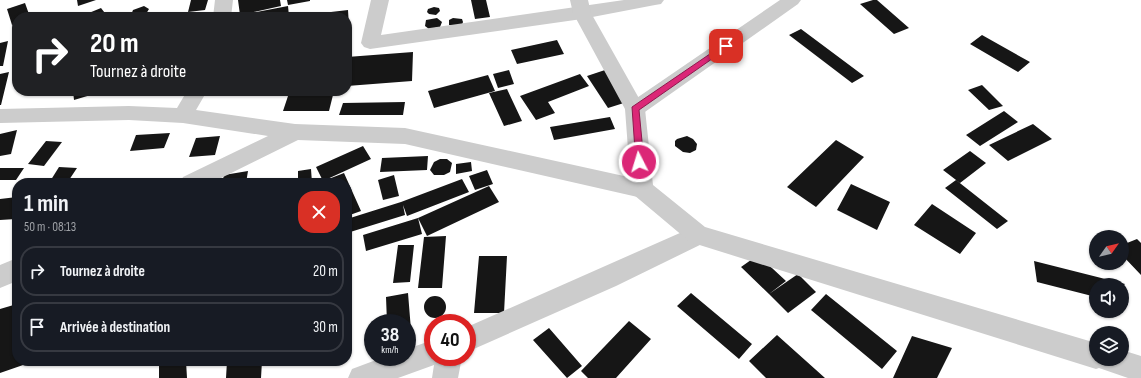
<!DOCTYPE html>
<html lang="fr">
<head>
<meta charset="utf-8">
<style>
	:root { --surface:#171b24; --page:#20242c; --text:#f1f3f6; --muted:#9ea1a6; --line:#363941 }
	body { margin:0; font-family:"Sofia Sans Condensed",sans-serif; background:var(--page); color:var(--text); height:100vh; display:flex; flex-direction:column; font-size:15px; white-space:nowrap }
	* { box-sizing:border-box; margin:0 }
	p { font-size:13px; color:var(--muted) }
	.icon { flex:none; width:22px; height:22px; fill:none; stroke:currentColor; stroke-width:2; stroke-linecap:round; stroke-linejoin:round }
	.map { position:relative; flex:1; overflow:hidden }
	.details { position:absolute; left:12px; top:178px; width:340px; height:188px; display:flex; flex-direction:column; background:var(--surface); border-radius:16px; box-shadow:0 1px 3px #0004 }
	.details>* { flex:none }
	.guide { position:absolute; left:12px; top:12px; width:340px; height:84px; border-radius:16px; box-shadow:0 1px 3px #0004; background:#202124; color:#fff; overflow:hidden }
	.needle { width:26px; rotate:56deg }
	.fabs { position:absolute; left:1089px; top:230px; display:grid; gap:8px }
	.fabs a { display:grid; place-items:center; width:40px; height:40px; border-radius:50%; background:var(--surface); box-shadow:0 1px 3px #0004; font-size:20px }
	.speed { position:absolute; left:364px; top:314px; display:flex; gap:8px; font-size:20px; font-weight:700; text-align:center }
	.speed>* { display:grid; place-content:center; width:52px; height:52px; border-radius:50%; background:var(--surface); box-shadow:0 1px 3px #0004; line-height:1 }
	.speed small { font-size:10px; font-weight:400 }
	.speed .limit { border:6px solid #d22; background:#fff; color:#111 }
	.pin { position:absolute; display:grid; place-items:center; width:34px; height:34px; color:#fff; margin:-17px; border-radius:8px; box-shadow:0 2px 6px #0006 }
	.me { position:absolute; width:44px; margin:-22px; rotate:355deg; stroke-linejoin:round; filter:drop-shadow(0 0 3px #0008) }
	.turn { display:flex; align-items:center; gap:14px; height:84px; padding:0 12px; font-size:18px }
	.turn .icon { width:52px; height:52px; stroke-width:2.5 }
	.turn b { display:block; font-size:28px; line-height:34px }
	.round { display:grid; place-items:center; flex:none; width:42px; height:42px; border-radius:16px; background:var(--page) }
	.head { display:flex; align-items:center; justify-content:space-between; height:68px; padding:0 12px }
	h1 { font-size:24px; font-weight:700; line-height:30px }
	ul { padding:0; list-style:none }
	li { display:flex; align-items:center; gap:12px; height:50px; margin:0 8px 6px; padding:0 4px; border:2px solid var(--line); border-radius:16px }
	li div { flex:1 }
	li b { display:block; font-size:15px }
	li em { font-style:normal }
	.map>svg:first-child { display:block }
	.building { fill:#161616 }
	.lines { fill:none; stroke-linecap:round; stroke-linejoin:round }
	.minor { fill:#ccc; fill-rule:evenodd }
	.tertiary { fill:#ccc; fill-rule:evenodd }
	.route { fill:#db2777; stroke:#8e194d }
</style>
</head>
<body>
<div class="map">
<svg width="1141" height="378" viewBox="0 0 1141 378">
	<rect width="100%" height="100%" fill="#fff"/>
	<path class="building" d="M77 0H96L78 6Z
		M191 0H208L205 10 188 12Z
		M238 0H280L281 6 240 15Z
		M287 0H310V1L288 5Z
		M471 0H486L490 17 475 19Z
		M873 0H877L909 28 894 34 860 4Z
		M25 3 30 17H17V23L12 25 7 9Z
		M144 6 149 9 146 14 137 17 131 15 133 10Z
		M288 6 289 16 236 17V16Z
		M434 7 439 8 440 11 436 15 429 14 427 12 428 9Z
		M101 8 108 17H85L84 15Z
		M348 10 350 43H347V17H332L331 12Z
		M190 13V17H174V16Z
		M437 18 442 22 440 27 429 29 425 26 426 20Z
		M453 18 462 19 463 22 462 25H449V20Z
		M801 29 864 76 852 83 789 35Z
		M982 35 1030 62 1018 72 970 44Z
		M557 40 564 54 517 64 511 50Z
		M8 41 3 66H0V43Z
		M413 52 412 81 347 86V57Z
		M509 70 514 84 498 88 493 74Z
		M605 70 627 102 608 108 587 76Z
		M9 72 1 105H0V74Z
		M580 74 589 86 548 102 555 113 536 120 520 96Z
		M488 75 495 91 434 108 428 91Z
		M982 85 1003 106 989 110 968 90Z
		M507 89 522 121 504 126 489 93Z
		M73 91H94V94L74 100Z
		M317 91H334L329 111H283L288 96H316Z
		M405 102 403 115H339L343 103Z
		M1004 111 1018 122 980 146 966 135Z
		M610 117 615 129 554 140 550 127Z
		M1033 124 1052 139 1008 161 989 145Z
		M17 130 11 154 0 156V134Z
		M170 133 164 148 130 151 136 135Z
		M220 136 215 155 189 157 196 138Z
		M687 136 693 139 697 144 696 150 690 153 683 152 675 146V141L677 139Z
		M836 140 864 157 816 207 787 187Z
		M46 141 62 142 44 166 28 164Z
		M363 146 371 159 323 181 316 167Z
		M970 151 986 163 960 183 943 170Z
		M428 156 427 170 380 172 382 158Z
		M440 159H447L452 163 450 172 444 175H434L430 170 434 162Z
		M471 162 472 171 456 174V164Z
		M59 167 77 168 67 183H49Z
		M0 168H24L16 180H0Z
		M311 169 312 183H298V171Z
		M487 170 493 184 475 190 469 176Z
		M248 171 246 183H222L224 175Z
		M344 173 361 211 347 216V183H328L326 180Z
		M394 175 399 196 383 200 378 180Z
		M462 179 469 192 407 216 403 205 405 215 347 233V219L401 202Z
		M956 180 1008 221 997 229 945 188Z
		M851 184 890 202 877 230 837 210Z
		M489 186 499 202 427 236 418 218 422 234 366 251 363 235 418 218Z
		M17 197 16 219 0 220V199Z
		M932 204 976 233 960 254 914 225Z
		M446 236 442 288H418L424 237Z
		M1137 239 1141 243V275L1122 255V245Z
		M398 245H414L410 282 393 283Z
		M758 255 786 281 769 294 741 267Z
		M479 256H507L504 313H474Z
		M1034 261 1125 284 1124 285 1128 305 1122 304V285H1096V297L1037 282Z
		M798 274 816 292 788 313 769 294Z
		M408 293 411 330 407 331V323H387L386 297Z
		M691 293 752 344 739 359 677 306Z
		M826 294 897 351 882 369 811 310Z
		M424 307a11 11 0 1 1 22 0a11 11 0 1 1-22 0Z
		M17 304V361H26V364L0 373V309Z
		M629 321 651 339 616 378H588L581 371Z
		M549 328 582 366 567 378 533 340Z
		M777 335 825 378H766L749 361Z
		M912 336 952 348 937 378H893Z
		M170 361H186L187 378H159V365Z
		M227 361H262L261 378H226Z"/>
	<g class="lines">
		<path class="minor" d="M215 0H233L231 17H213Z
			M371 0H389L381 35 624 0H664L661 4 655 5 582 19 370 49 364 47 361 43Z
			M780 0H801L798 4 642 114 635 116 628 114 625 109 628 104Z
			M187 91H207L196 110 295 124 405 128 642 180 650 183 653 189 650 195 642 198 405 144 298 140 211 183H180L183 177 268 136 183 123 129 120 0 123V109L129 106 177 108Z
			M698 225 706 228 710 235 706 242 616 286 467 352V327Z
			M17 258V281L0 288V265Z
			M433 340V357H462L458 378H432L434 365 398 378H348L352 369 384 357H407V349Z"/>
		<path class="tertiary" d="M570 0H588L591 13 645 109 653 185 705 227 1096 343V359H1122V350L1141 356V378H1128L1099 368 1096 369 690 242 634 195 631 189 625 109 573 13Z"/>
	</g>
	<path class="route" d="M726 43 729 44V47L639 110 644 162 643 165H636L632 107Z"/>
</svg>
<div class="fabs">
<a><svg class="needle" viewBox="-14 -14 28 28"><path d="M0-13l5 13h-10z" fill="#e53935"/><path d="M0 13l5-13h-10z" fill="#9ea1a6"/></svg></a>
<a><svg class="icon" aria-label="sound" viewBox="0 0 24 24"><path d="M4 9h4l5-4v14l-5-4H4zM17 9q2 3 0 6"/></svg></a>
<a><svg class="icon" aria-label="layers" viewBox="0 0 24 24"><path d="M12 4l9 5-9 5-9-5zM3 14l9 5 9-5"/></svg></a>
</div>
<div class="speed"><div>38<small>km/h</small></div><div class="limit">40</div></div>
<div class="pin" style="left:726px;top:46px;background:#d93025"><svg class="icon" aria-label="arrive" viewBox="0 0 24 24"><path d="M6 21V4h12l-3 4 3 4H6"/></svg></div>
<svg class="me" style="left:639px;top:162px" viewBox="-20 -20 40 40"><circle r="17" fill="#db2777" stroke="#fff" stroke-width="3"/><path d="M0-11L8 9 0 5-8 9z" fill="#fff"/></svg>
<div class="guide">
<div class="turn"><svg class="icon" aria-label="right" viewBox="0 0 24 24"><path d="M7 20v-9h11M14 6l5 5-5 5"/></svg><div><b>20 m</b>Tournez à droite</div></div>
</div>
<section class="details">
<div class="head"><div><h1>1 min</h1><p>50 m · 08:13</p></div><a class="round" style="background:#d93025;color:#fff"><svg class="icon" aria-label="close" viewBox="0 0 24 24"><path d="M6 6l12 12M18 6L6 18"/></svg></a></div>
<ul>
<li><svg class="icon" aria-label="right" viewBox="0 0 24 24"><path d="M7 20v-9h11M14 6l5 5-5 5"/></svg><div><b>Tournez à droite</b></div><em>20 m</em></li>
<li><svg class="icon" aria-label="arrive" viewBox="0 0 24 24"><path d="M6 21V4h12l-3 4 3 4H6"/></svg><div><b>Arrivée à destination</b></div><em>30 m</em></li>
</ul>
</section>
</div>
</body>
</html>
